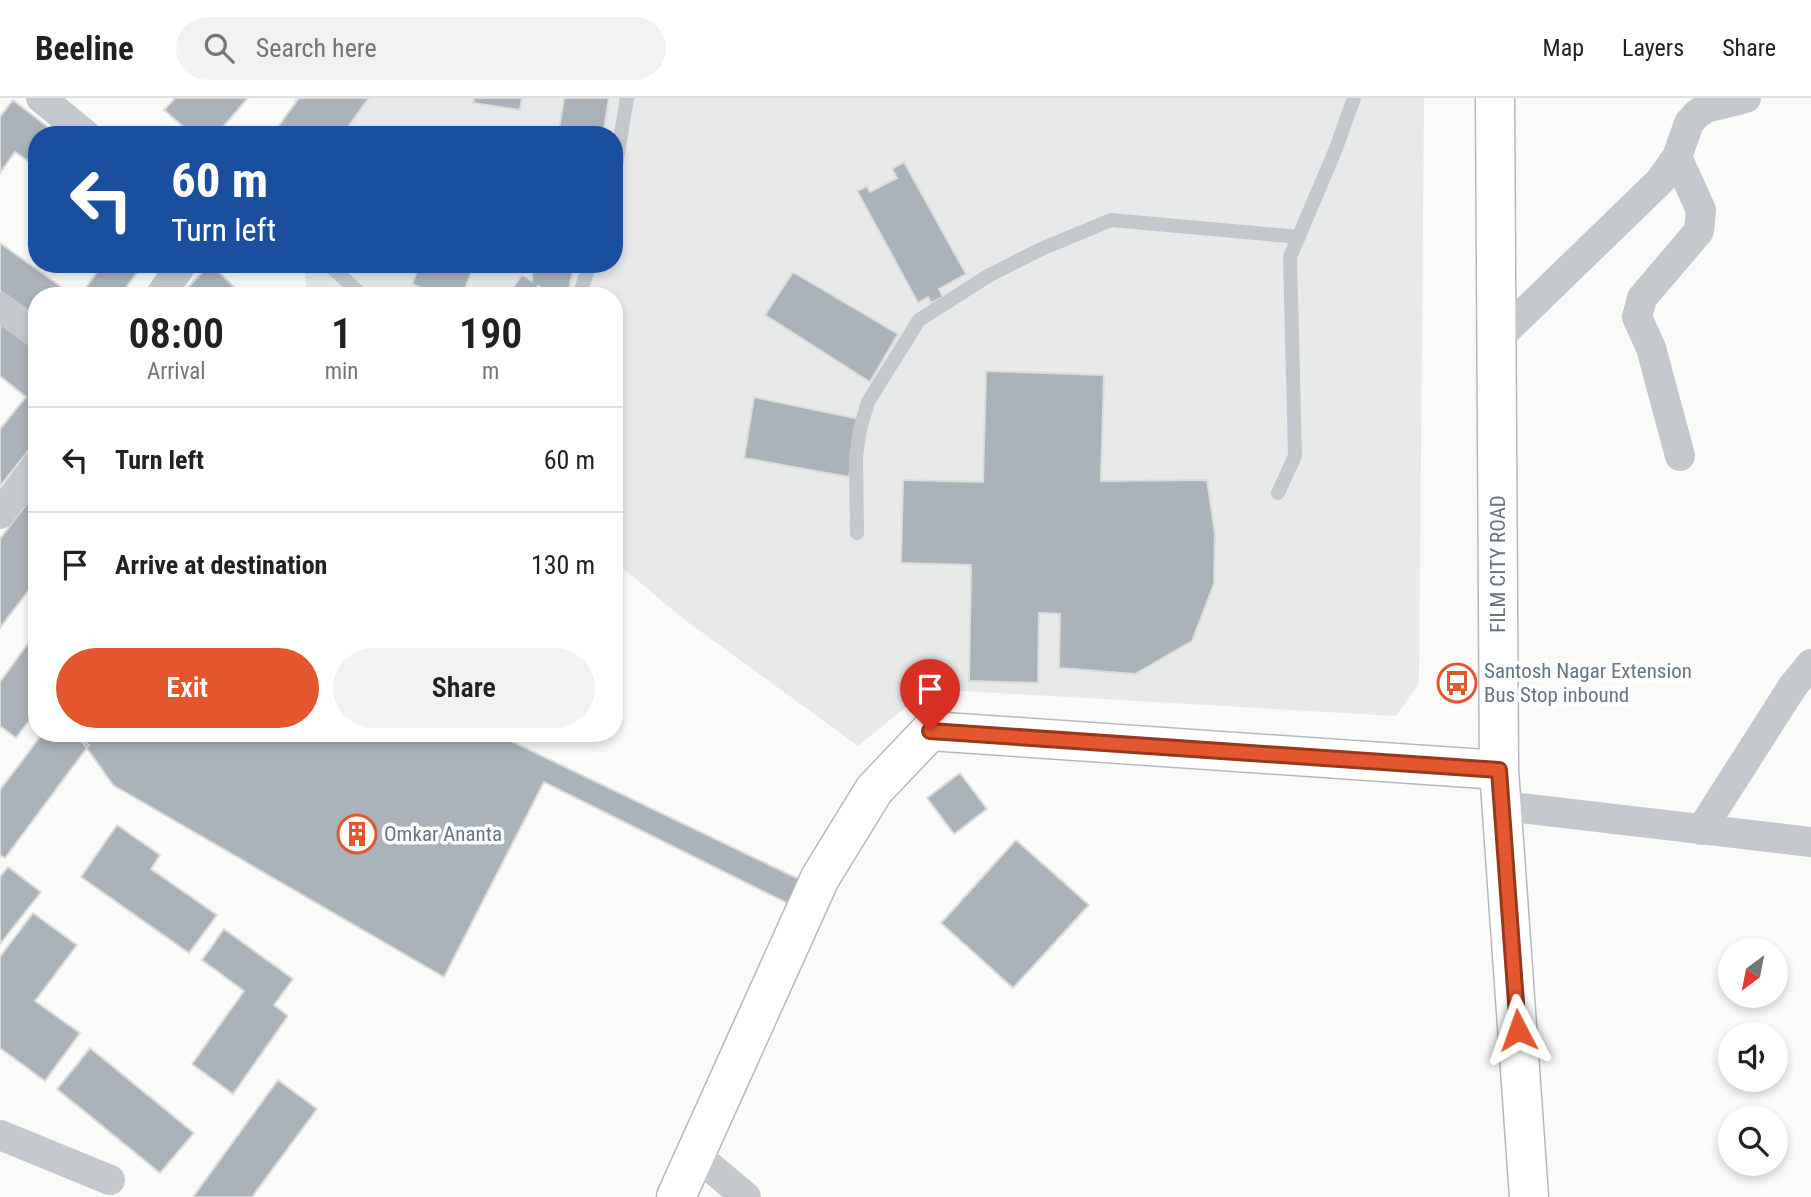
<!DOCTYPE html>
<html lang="en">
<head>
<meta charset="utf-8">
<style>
	:root { --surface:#fff; --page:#f2f2f2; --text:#202124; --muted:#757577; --line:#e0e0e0; --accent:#e4572e }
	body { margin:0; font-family:"Roboto Condensed",sans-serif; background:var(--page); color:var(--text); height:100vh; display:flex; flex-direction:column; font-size:26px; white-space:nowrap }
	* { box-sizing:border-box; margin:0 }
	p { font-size:23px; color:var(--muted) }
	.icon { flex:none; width:38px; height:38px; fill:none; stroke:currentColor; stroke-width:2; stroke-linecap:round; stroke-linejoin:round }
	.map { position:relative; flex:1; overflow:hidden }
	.panel { position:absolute; left:28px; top:189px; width:595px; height:455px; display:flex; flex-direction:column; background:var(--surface); border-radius:28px; box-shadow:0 4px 10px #0003 }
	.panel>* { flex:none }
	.guide { position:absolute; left:28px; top:28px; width:595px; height:147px; border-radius:28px; box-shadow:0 4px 10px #0003; background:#1a4fa0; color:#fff; overflow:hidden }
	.needle { width:46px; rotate:212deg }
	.fabs { position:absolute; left:1718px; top:840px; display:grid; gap:14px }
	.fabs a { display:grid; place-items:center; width:70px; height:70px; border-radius:50%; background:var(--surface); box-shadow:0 4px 10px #0003; font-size:35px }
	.pin { position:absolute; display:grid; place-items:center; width:60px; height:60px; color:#fff; margin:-72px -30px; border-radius:50% 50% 50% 0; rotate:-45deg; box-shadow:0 0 7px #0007 }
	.pin .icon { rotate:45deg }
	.me { position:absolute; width:77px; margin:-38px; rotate:356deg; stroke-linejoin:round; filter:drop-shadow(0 0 5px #0008) }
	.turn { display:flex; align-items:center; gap:24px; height:147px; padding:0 28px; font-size:32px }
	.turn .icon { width:91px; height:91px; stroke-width:2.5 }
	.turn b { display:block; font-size:49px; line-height:60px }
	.eta { display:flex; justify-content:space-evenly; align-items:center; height:119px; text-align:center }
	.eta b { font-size:42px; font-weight:600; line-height:49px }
	.action { display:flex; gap:14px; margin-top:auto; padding:14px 28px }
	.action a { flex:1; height:80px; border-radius:42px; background:var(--accent); color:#fff; font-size:28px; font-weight:600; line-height:80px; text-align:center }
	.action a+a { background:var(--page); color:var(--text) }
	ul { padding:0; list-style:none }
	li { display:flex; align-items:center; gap:21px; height:105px; padding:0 28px; border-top:2px solid var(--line) }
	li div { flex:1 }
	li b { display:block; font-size:26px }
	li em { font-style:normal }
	header { display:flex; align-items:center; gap:42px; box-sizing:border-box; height:98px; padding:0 35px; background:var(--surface); border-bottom:2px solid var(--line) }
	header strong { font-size:33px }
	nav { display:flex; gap:38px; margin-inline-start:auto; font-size:24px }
	.search { width:490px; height:63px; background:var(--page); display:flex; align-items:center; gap:18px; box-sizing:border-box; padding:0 24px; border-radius:38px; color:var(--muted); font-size:26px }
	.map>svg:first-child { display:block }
	.built { fill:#e8e9e9 }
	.building { fill:#aab3b9; stroke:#dcdcda; stroke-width:2 }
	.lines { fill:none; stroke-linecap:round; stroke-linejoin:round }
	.secondary-casing { stroke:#b3babf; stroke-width:41 }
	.lane { stroke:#c3c8cc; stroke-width:14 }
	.street { stroke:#c3c8cc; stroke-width:30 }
	.secondary { stroke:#fff; stroke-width:38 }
	.route-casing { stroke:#94391e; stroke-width:18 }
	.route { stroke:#e4572e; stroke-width:12 }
	.labels { text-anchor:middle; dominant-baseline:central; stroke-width:7; stroke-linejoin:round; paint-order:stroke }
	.street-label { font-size:21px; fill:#657683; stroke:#fff }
	.poi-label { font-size:21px; fill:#657683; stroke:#fff; text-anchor:start }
</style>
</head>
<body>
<header>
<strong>Beeline</strong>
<div class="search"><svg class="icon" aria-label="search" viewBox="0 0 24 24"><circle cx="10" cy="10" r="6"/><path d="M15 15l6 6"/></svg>Search here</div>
<nav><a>Map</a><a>Layers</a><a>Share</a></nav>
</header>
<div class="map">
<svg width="1811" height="1099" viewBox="0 0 1811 1099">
	<rect width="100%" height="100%" fill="#fafaf8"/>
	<path class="built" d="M294 0H1424L1419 585 1396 618 928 591 858 648 685 522 614 463V198H307L305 166H614V37H296Z"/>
	<path class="building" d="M175 0H248L216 37H193L164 12Z
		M299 0H369L342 37H272Z
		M474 0H522L520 12 473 5Z
		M564 0H609L603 37H558Z
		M13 2 58 37H37V69L15 54 0 75V19Z
		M904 64 966 176 939 191 943 199 931 205 928 199 918 205 857 93 867 88 870 94 897 80 892 71Z
		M0 145 74 198H37V220L0 193Z
		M103 166H143L120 198H80Z
		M210 166 244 198H180Z
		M420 166H475L462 198H440L412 186Z
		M533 166H574L568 198H556L538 188 530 198H507L522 177 532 183Z
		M793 174 898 236 870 284 765 217Z
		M0 219 37 244V342L0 388V331L26 299 0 278Z
		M986 273 1104 277 1101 383 1207 382 1215 435 1214 486 1192 543 1135 576 1059 570 1060 516 1039 515 1038 585 969 583 971 467 901 465 903 382 983 384Z
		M754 299 859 321 849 379 744 360Z
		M37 392V481L0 530V441Z
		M37 533V612L16 640 0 628V584Z
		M43 635H73L89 647 5 760 0 757V692Z
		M76 635H494L807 785 795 809 544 684 444 879 113 687Z
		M960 675 987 711 954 736 927 700Z
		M117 727 160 757 151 771 217 817 189 855 81 779Z
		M1016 742 1089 807 1013 890 941 825Z
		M8 769 41 794 0 846V779Z
		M33 815 77 847 35 903 80 935 45 983 0 950V859Z
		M224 831 293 881 274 907 288 918 233 996 192 966 244 893 202 862Z
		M90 950 194 1035 160 1075 57 991Z
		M278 982 317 1011 252 1099H193Z"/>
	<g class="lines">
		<defs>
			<path id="secondary" d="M1495 0 1499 672 1529 1099
				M676 1099 820 780 874 692 930 633 1499 672"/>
		</defs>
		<use href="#secondary" class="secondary-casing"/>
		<path class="lane" d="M614 79 627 0
			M328 166 363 198
			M579 198 590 166
			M1278 395 1295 358 1290 159 1335 53 1354 0
			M857 435 856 359 860 331 868 304 919 222 988 178 1039 152 1111 122 1299 139"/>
		<path class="street" d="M41 0 86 37
			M1677 59 1701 112 1699 133 1642 200 1637 219 1651 250 1680 358
			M160 198 182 166
			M0 209 37 236
			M1497 241 1660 83 1677 59 1689 25 1697 16 1706 10 1746 0
			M0 416 37 367
			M1503 708 1811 744
			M1701 732 1793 588 1811 566
			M0 1037 110 1082
			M696 1057 746 1099"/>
		<use href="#secondary" class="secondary"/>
	</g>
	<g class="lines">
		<defs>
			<path id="route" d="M930 633 1499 672 1518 932"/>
		</defs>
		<use href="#route" class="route-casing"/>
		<use href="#route" class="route"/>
	</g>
	<defs>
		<symbol id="bus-ring" viewBox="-11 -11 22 22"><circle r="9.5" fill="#fff" stroke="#e4572e" stroke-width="1.5"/><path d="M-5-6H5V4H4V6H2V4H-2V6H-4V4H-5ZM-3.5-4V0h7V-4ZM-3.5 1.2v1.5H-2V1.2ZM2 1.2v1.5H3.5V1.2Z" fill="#e4572e"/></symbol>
		<symbol id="building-ring" viewBox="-11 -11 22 22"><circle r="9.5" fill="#fff" stroke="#e4572e" stroke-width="1.5"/><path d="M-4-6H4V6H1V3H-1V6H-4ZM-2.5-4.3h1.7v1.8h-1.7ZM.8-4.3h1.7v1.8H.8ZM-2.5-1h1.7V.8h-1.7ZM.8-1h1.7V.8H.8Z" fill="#e4572e"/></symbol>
	</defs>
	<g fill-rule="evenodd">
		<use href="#bus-ring" x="1435" y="563" width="44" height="44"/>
		<use href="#building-ring" x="335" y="714" width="44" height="44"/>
	</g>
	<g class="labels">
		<g class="street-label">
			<text transform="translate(1498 466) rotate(-90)">FILM CITY ROAD</text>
		</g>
		<g class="poi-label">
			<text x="1484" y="573">Santosh Nagar Extension<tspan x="1484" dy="24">Bus Stop inbound</tspan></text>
			<text x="384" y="736">Omkar Ananta</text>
		</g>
	</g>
</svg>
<div class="fabs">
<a><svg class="needle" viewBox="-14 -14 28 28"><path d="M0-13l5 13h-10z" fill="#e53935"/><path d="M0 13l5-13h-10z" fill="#757577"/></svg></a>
<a><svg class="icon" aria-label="sound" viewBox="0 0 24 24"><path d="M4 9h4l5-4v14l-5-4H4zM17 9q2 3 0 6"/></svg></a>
<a><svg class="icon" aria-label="search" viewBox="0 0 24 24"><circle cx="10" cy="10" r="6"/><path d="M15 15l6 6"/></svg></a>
</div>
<div class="pin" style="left:930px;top:633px;background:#d93025"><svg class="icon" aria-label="arrive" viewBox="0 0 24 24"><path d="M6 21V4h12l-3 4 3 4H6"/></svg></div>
<svg class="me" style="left:1518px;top:932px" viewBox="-20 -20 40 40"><path d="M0-17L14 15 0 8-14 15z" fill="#e4572e" stroke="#fff" stroke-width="4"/></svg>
<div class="guide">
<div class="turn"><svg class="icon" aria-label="left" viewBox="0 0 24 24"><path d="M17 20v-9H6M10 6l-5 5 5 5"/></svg><div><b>60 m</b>Turn left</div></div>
</div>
<section class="panel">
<div class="eta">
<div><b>08:00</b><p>Arrival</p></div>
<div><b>1</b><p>min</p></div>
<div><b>190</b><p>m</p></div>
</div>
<ul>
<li><svg class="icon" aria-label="left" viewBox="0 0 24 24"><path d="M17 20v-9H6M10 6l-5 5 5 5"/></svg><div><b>Turn left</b></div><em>60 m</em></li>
<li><svg class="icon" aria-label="arrive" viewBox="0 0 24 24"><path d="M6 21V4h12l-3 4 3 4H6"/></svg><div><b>Arrive at destination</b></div><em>130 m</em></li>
</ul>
<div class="action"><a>Exit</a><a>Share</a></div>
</section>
</div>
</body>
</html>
